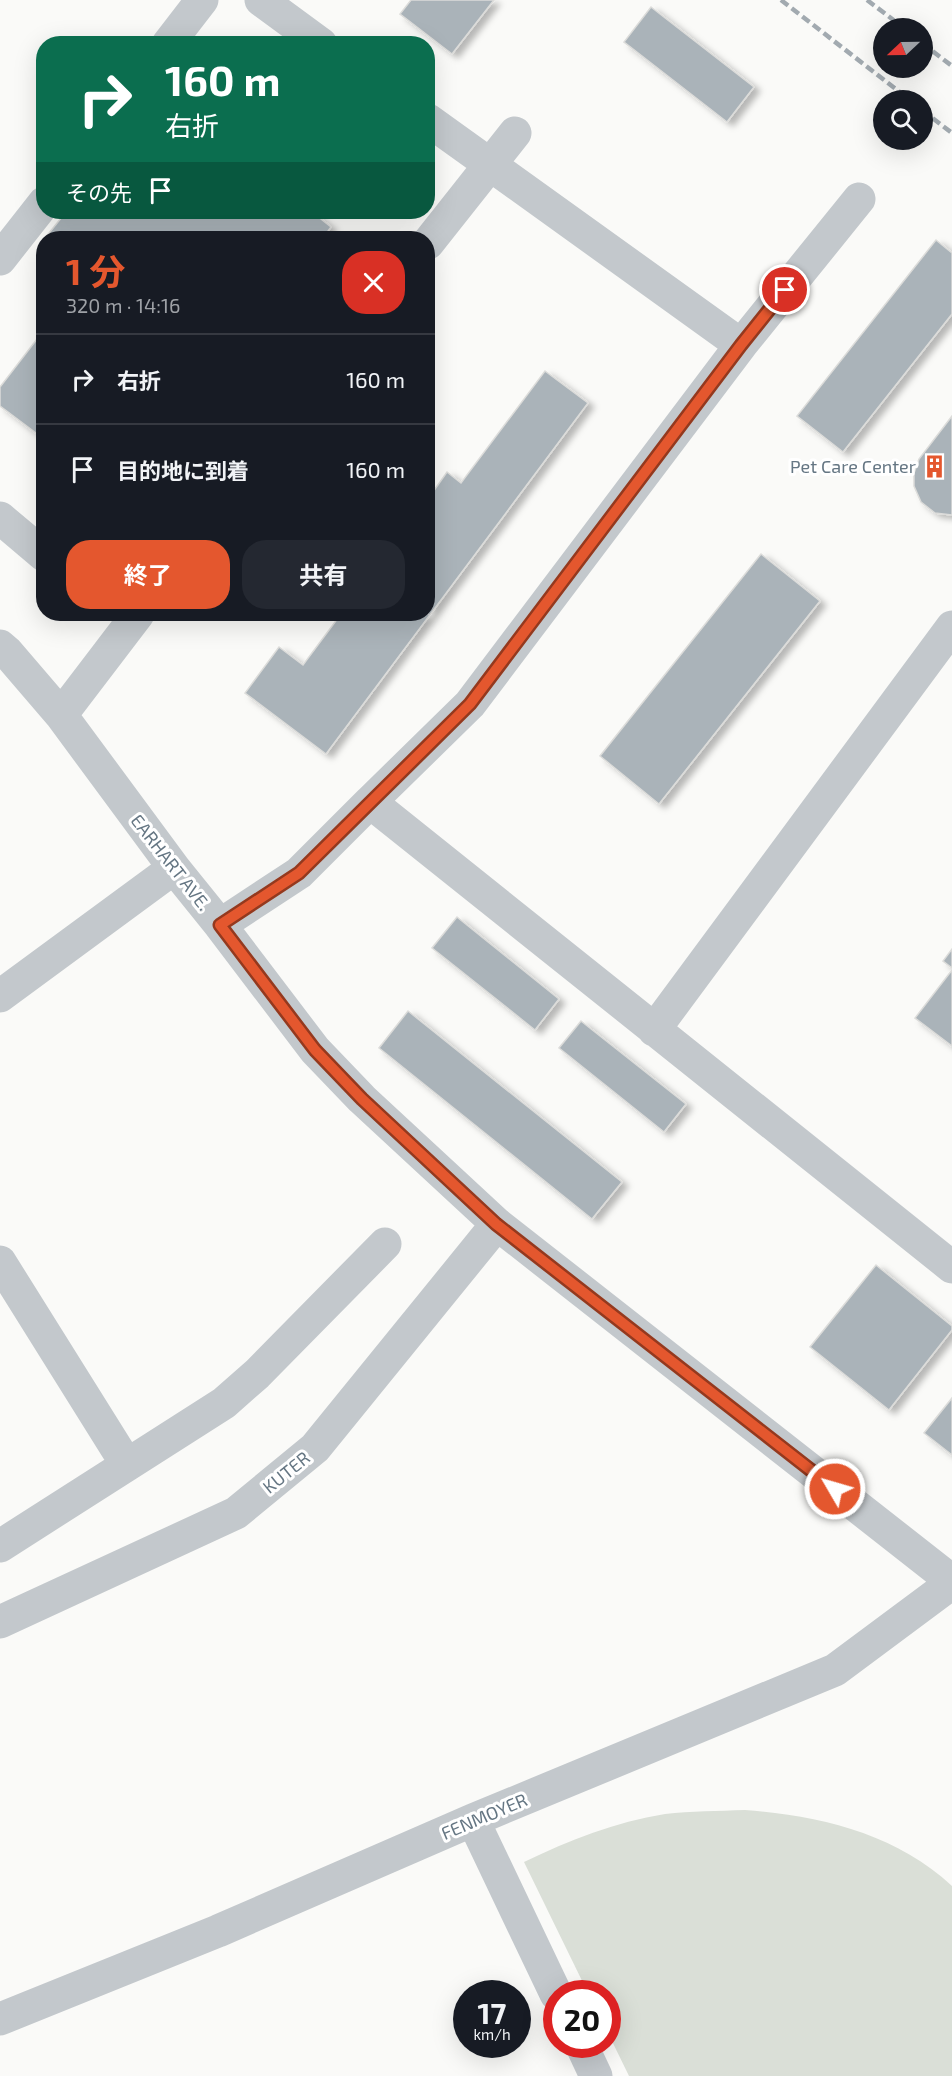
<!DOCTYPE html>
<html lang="ja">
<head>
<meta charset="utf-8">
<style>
	:root { --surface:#171b24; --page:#242831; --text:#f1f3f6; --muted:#9ea1a6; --line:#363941; --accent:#e4572e }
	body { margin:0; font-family:"Exo 2","Noto Sans JP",sans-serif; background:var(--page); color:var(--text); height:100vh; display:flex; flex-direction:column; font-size:22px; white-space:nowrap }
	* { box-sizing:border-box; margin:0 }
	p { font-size:20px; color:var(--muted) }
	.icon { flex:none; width:33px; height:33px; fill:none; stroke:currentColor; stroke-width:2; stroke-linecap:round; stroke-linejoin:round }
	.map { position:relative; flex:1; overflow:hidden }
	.drawer { position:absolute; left:36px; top:231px; width:399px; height:390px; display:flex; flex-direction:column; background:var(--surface); border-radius:24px; box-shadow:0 6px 24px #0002 }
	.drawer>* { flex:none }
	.top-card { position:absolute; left:36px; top:36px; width:399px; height:183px; border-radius:24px; box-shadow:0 6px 24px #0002; background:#0b6e4f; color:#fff; overflow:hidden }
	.needle { width:39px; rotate:248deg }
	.fabs { position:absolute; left:873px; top:18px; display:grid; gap:12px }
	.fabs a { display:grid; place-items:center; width:60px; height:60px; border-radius:50%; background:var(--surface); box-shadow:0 6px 24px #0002; font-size:30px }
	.speed { position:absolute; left:453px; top:1980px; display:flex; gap:12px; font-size:30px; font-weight:700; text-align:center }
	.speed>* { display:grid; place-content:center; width:78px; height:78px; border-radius:50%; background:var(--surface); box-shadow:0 6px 24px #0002; line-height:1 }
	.speed small { font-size:15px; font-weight:400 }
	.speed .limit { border:9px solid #d22; background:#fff; color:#111 }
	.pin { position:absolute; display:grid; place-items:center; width:51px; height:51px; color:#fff; margin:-26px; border:3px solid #fff; border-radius:50%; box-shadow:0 2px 6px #0007 }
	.me { position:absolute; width:66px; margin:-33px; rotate:308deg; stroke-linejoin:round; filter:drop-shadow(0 0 4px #0008) }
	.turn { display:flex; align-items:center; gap:21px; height:126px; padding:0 30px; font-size:27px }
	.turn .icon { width:78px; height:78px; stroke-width:2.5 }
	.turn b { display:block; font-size:42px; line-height:51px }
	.then { display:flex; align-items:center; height:57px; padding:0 30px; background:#0003; gap:12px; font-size:22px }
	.round { display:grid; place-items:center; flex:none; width:63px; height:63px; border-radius:24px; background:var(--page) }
	.overview { display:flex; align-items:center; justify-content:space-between; height:102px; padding:0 30px }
	h1 { font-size:36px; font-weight:700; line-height:45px; color:var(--accent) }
	.primary-button { display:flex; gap:12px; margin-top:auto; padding:12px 30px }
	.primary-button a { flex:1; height:69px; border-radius:24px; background:var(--accent); color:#fff; font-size:24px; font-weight:700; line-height:69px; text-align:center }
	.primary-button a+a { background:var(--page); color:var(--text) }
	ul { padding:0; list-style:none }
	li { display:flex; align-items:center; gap:18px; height:90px; padding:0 30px; border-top:2px solid var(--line) }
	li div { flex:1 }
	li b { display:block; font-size:22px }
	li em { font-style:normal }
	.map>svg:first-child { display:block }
	.green { fill:#dadfd7 }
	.building { fill:#aab3b9; stroke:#dcdcda; stroke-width:1.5; filter:url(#shadow) }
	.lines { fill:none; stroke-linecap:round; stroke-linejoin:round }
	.minor { stroke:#c3c8cc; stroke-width:33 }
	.rail { stroke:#a2aab0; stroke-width:4.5; stroke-dasharray:9 4.5; stroke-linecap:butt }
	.route-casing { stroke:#94391e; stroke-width:15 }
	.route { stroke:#e4572e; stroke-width:10 }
	.labels { text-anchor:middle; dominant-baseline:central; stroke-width:6; stroke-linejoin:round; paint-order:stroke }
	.poi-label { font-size:18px; fill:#657683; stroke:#fff; text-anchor:end }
	.street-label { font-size:18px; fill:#657683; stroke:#fff }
</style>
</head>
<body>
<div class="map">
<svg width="952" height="2076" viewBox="0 0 952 2076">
	<defs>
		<filter id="shadow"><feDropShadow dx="6" dy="4" stdDeviation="3" flood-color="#0004"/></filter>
	</defs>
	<rect width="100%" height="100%" fill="#fafaf8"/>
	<path class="green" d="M745 1810C820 1816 895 1833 952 1886V2076H629L608 2033V1994L588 1993 524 1862C570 1840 615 1822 665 1814 691 1811 718 1811 745 1810Z"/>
	<path class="building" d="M411 0H494L452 54 400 14Z
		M651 7 754 87 727 122 624 42Z
		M66 212H312L331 227 323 238H45Z
		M936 240 952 253V314L843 452 797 416Z
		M44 330V439L0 406V387Z
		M545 371 588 403 326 754 245 693 279 647 303 665 341 614H428V499L447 472 461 483Z
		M952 416V515L935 513 921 502 914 486V473L919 459Z
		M761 554 820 601 659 804 600 756Z
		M457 917 559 999 535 1030 432 948Z
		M952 949V968L943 961Z
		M952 970V1046L915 1018Z
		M408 1011 622 1182 592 1219 379 1048Z
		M581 1021 686 1104 664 1132 559 1048Z
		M876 1265 952 1326V1330L889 1410 810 1347Z
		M952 1398V1455L924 1433Z"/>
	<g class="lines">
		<path class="minor" d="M261 0 321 44
			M168 44 202 0
			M428 120 741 345
			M428 243 515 133
			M0 259 44 203
			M0 518 44 555
			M0 646 7 652 61 715 174 868 220 925 315 1050 362 1099 497 1224 952 1581
			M61 715 138 614
			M370 802 470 704 741 345 859 199
			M220 925 299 873 370 802 952 1267
			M0 996 174 868
			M654 1030 952 627
			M0 1262 127 1465
			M0 1546 224 1403 257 1374 385 1244
			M0 1622 236 1513 315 1448 497 1224
			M473 1820 556 1994
			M0 2019 218 1931 473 1820 835 1670 952 1583
			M581 2044 596 2076"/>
		<path class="rail" d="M781 0 910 100
			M867 0 904 28
			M922 43 952 66
			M922 110 952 133"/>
	</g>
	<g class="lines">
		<defs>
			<path id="route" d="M785 290 741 345 470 704 299 873 220 925 315 1050 362 1099 496 1224 835 1489"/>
		</defs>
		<use href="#route" class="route-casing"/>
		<use href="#route" class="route"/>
	</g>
	<defs>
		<symbol id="building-bare" viewBox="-9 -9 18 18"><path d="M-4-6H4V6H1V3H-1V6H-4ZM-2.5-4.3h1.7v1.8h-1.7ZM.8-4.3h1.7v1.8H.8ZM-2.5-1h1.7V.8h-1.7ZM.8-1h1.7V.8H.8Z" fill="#e4572e" stroke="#fff" stroke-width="2.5" paint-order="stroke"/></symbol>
	</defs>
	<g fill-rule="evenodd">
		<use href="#building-bare" x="918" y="450" width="33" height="33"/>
	</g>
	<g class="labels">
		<g class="poi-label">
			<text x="916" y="466">Pet Care Center</text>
		</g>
		<g class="street-label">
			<text transform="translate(171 862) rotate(52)">EARHART AVE.</text>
			<text transform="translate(286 1472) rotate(-39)">KUTER</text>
			<text transform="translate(484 1816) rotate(-23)">FENMOYER</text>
		</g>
	</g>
</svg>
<div class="fabs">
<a><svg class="needle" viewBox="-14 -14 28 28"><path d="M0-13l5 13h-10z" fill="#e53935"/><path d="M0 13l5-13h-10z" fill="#9ea1a6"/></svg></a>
<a><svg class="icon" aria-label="search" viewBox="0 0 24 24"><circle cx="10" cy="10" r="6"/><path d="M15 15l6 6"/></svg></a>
</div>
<div class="speed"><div>17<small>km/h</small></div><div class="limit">20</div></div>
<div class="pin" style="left:785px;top:290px;background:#d93025"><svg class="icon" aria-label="arrive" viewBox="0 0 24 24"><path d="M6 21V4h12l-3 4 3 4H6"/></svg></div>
<svg class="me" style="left:835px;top:1489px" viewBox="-20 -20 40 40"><circle r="17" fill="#e4572e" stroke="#fff" stroke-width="3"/><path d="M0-11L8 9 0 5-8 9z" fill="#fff"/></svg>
<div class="top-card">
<div class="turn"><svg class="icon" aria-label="right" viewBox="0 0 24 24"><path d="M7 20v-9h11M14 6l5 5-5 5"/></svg><div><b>160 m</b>右折</div></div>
<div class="then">その先<svg class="icon" aria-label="arrive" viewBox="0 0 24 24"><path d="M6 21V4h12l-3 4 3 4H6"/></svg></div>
</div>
<section class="drawer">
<div class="overview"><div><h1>1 分</h1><p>320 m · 14:16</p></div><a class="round" style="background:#d93025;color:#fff"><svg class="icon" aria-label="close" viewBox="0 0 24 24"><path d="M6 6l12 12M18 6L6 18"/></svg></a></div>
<ul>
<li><svg class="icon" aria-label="right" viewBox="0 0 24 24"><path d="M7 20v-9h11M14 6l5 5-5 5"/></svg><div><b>右折</b></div><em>160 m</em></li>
<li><svg class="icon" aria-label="arrive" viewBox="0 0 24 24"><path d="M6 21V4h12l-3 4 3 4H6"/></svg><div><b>目的地に到着</b></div><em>160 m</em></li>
</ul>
<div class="primary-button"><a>終了</a><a>共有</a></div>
</section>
</div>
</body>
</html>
